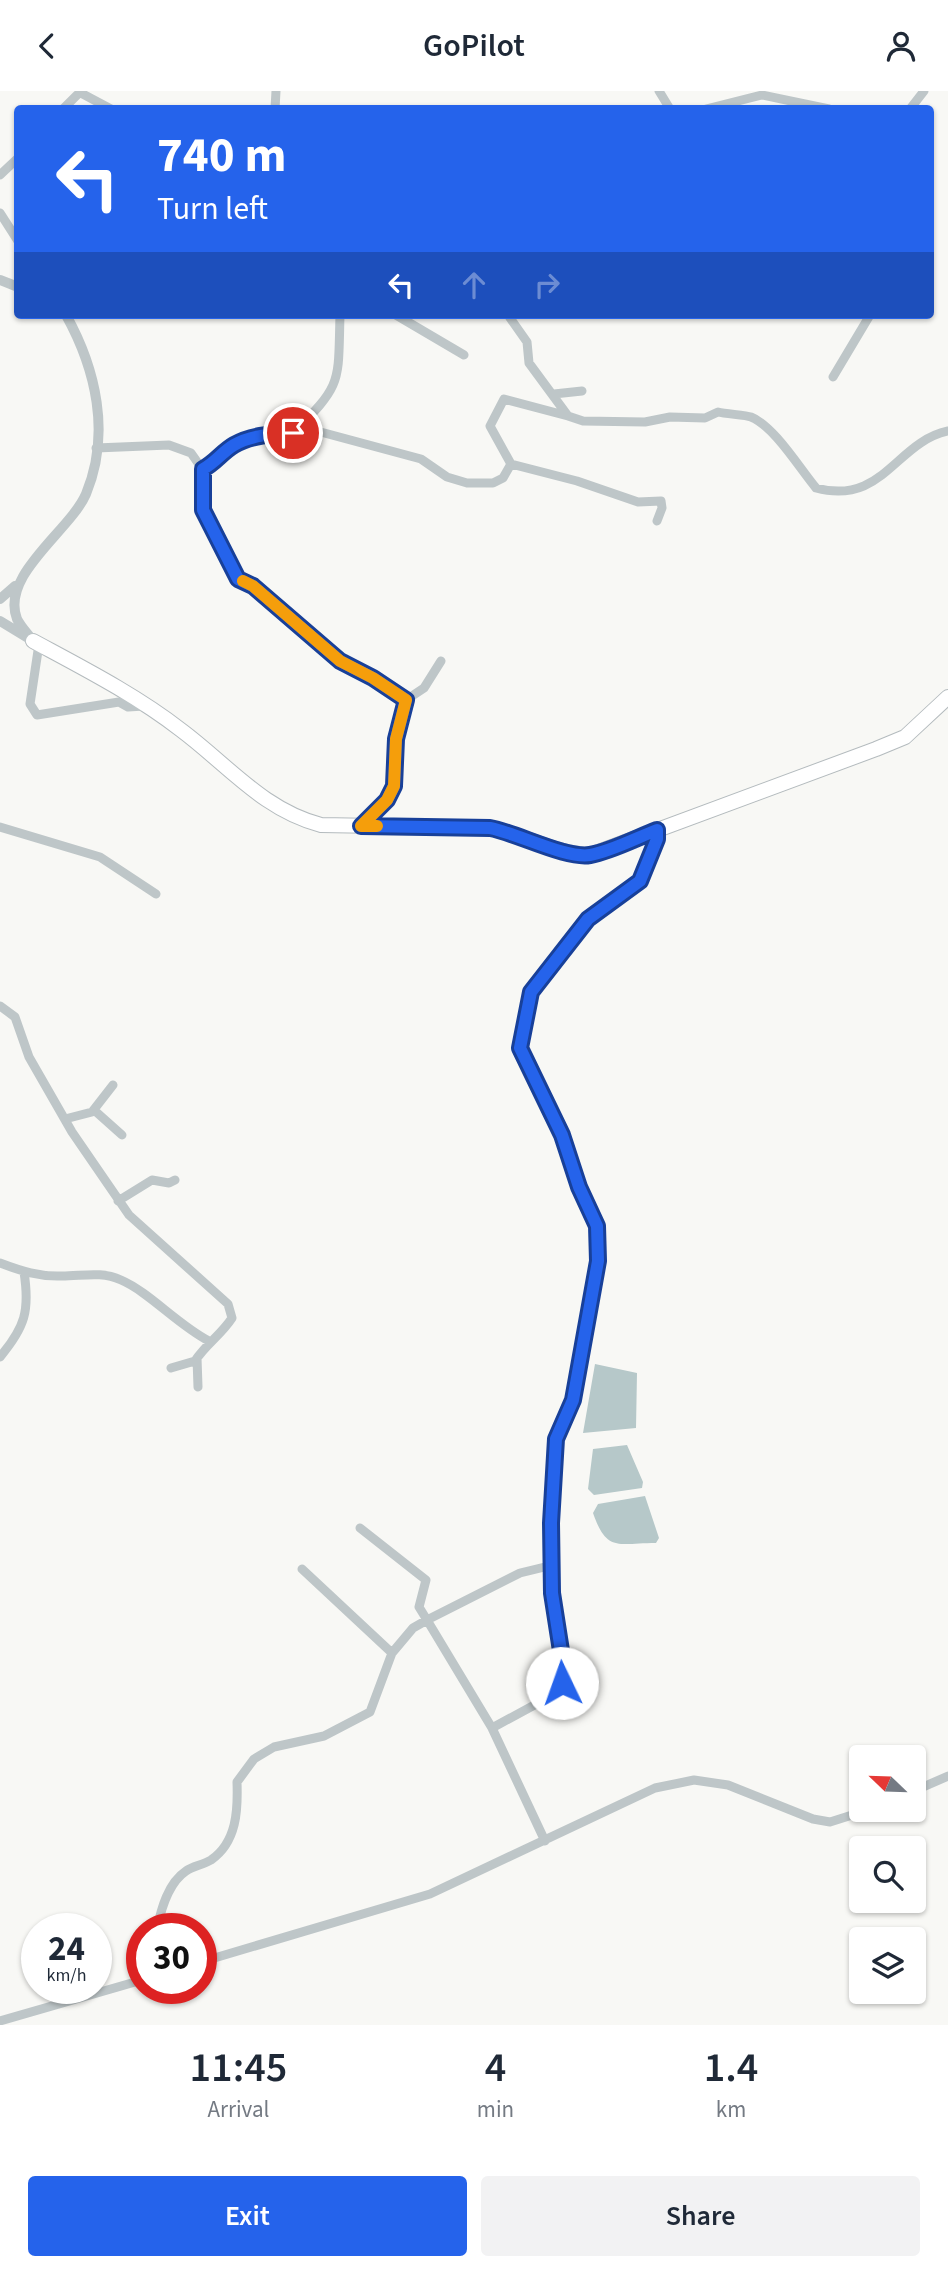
<!DOCTYPE html>
<html lang="en">
<head>
<meta charset="utf-8">
<style>
	:root { --surface:#fff; --page:#f2f2f3; --text:#1f2937; --muted:#747a83; --accent:#2563eb }
	body { margin:0; font-family:"Source Sans 3",sans-serif; background:var(--page); color:var(--text); height:100vh; display:flex; flex-direction:column; font-size:26px; white-space:nowrap }
	* { box-sizing:border-box; margin:0 }
	p { font-size:23px; color:var(--muted) }
	.icon { flex:none; width:38px; height:38px; fill:none; stroke:currentColor; stroke-width:2; stroke-linecap:round; stroke-linejoin:round }
	.map { position:relative; height:1934px; overflow:hidden }
	.drawer { display:flex; flex-direction:column; background:var(--surface); flex:1 }
	.drawer>* { flex:none }
	.banner { position:absolute; left:14px; top:14px; width:920px; height:214px; border-radius:7px; box-shadow:0 2px 5px #0004; background:#2563eb; color:#fff; overflow:hidden }
	.needle { width:46px; rotate:293deg }
	.buttons { position:absolute; left:849px; top:1654px; display:grid; gap:14px }
	.buttons a { display:grid; place-items:center; width:77px; height:77px; border-radius:7px; background:var(--surface); box-shadow:0 2px 5px #0004; font-size:35px }
	.speed { position:absolute; left:21px; top:1822px; display:flex; gap:14px; font-size:35px; font-weight:700; text-align:center }
	.speed>* { display:grid; place-content:center; width:91px; height:91px; border-radius:50%; background:var(--surface); box-shadow:0 2px 5px #0004; line-height:1 }
	.speed small { font-size:18px; font-weight:400 }
	.speed .limit { border:10px solid #d22; background:#fff; color:#111 }
	.pin { position:absolute; display:grid; place-items:center; width:60px; height:60px; color:#fff; margin:-30px; border:4px solid #fff; border-radius:50%; box-shadow:0 2px 7px #0007 }
	.me { position:absolute; width:77px; margin:-38px; rotate:357deg; stroke-linejoin:round; filter:drop-shadow(0 0 5px #0008) }
	.turn { display:flex; align-items:center; gap:24px; height:147px; padding:0 28px; font-size:32px }
	.turn .icon { width:91px; height:91px; stroke-width:2.5 }
	.turn b { display:block; font-size:49px; line-height:60px }
	.lanes { display:flex; align-items:center; height:66px; padding:0 28px; background:#0003; justify-content:center; gap:35px; direction:ltr }
	.lanes .off { opacity:.35 }
	.eta { display:flex; justify-content:space-evenly; align-items:center; height:119px; text-align:center }
	.eta b { font-size:42px; font-weight:600; line-height:49px }
	.cta { display:flex; gap:14px; margin-top:auto; padding:14px 28px }
	.cta a { flex:1; height:80px; border-radius:7px; background:var(--accent); color:#fff; font-size:28px; font-weight:600; line-height:80px; text-align:center }
	.cta a+a { background:var(--page); color:var(--text) }
	header { display:flex; justify-content:space-between; align-items:center; height:91px; padding:0 28px; background:var(--surface); font-size:32px; font-weight:600 }
	.map>svg:first-child { display:block }
	.water { fill:#b6c8c9 }
	.lines { fill:none; stroke-linecap:round; stroke-linejoin:round }
	.primary-casing { stroke:#b4bbbe; stroke-width:16 }
	.minor { stroke:#bec6c8; stroke-width:9 }
	.tertiary { stroke:#bec6c8; stroke-width:10 }
	.primary { stroke:#fff; stroke-width:14 }
	.route-casing { stroke:#184099; stroke-width:18 }
	.route { stroke:#2563eb; stroke-width:12 }
	.slow { stroke:#f59e0b; stroke-width:12 }
</style>
</head>
<body>
<header><svg class="icon" aria-label="back" viewBox="0 0 24 24"><path d="M15 5l-7 7 7 7"/></svg>GoPilot<svg class="icon" aria-label="person" viewBox="0 0 24 24"><circle cx="12" cy="8" r="4"/><path d="M4 21q1-7 8-7t8 7"/></svg></header>
<div class="map">
<svg width="948" height="1934" viewBox="0 0 948 1934">
	<rect width="100%" height="100%" fill="#f8f8f5"/>
	<path class="water" d="M595 1273 637 1282 636 1337 583 1342Z
		M627 1354 643 1391 642 1397 594 1404 588 1398 593 1358Z
		M645 1405 659 1447 656 1452C618 1452 607 1462 593 1422L598 1413Z"/>
	<g class="lines">
		<defs>
			<path id="primary" d="M33 550C83 577 136 604 181 639 228 674 263 719 321 734L490 737C524 744 555 763 590 764L876 658 905 646 948 606"/>
		</defs>
		<use href="#primary" class="primary-casing"/>
		<path class="minor" d="M659 0 670 18
			M79 1 111 18
			M63 18 81 0
			M275 18 276 0
			M706 18 762 4 829 18
			M910 18 924 0
			M0 84 18 67
			M0 122 18 150
			M396 224 464 264
			M508 224 527 251 529 272 568 325 583 330 645 331 670 326 705 327 718 321C726 323 745 324 751 326 774 335 800 378 816 397 883 415 896 351 948 340
			M833 286 870 224
			M554 303 582 300
			M293 342C343 293 338 292 340 224
			M96 357 169 354 191 362 205 382 203 419 215 445 238 488 253 495 340 571 373 587 406 609
			M511 373 490 335 504 308 568 325
			M203 378 215 372 231 355 249 347 317 340 421 368 447 386 467 392H493L503 387 511 373 577 390 638 411 661 410 662 417 657 430
			M39 553 30 613 37 624 119 611 128 616 144 615
			M361 735 387 709 394 695 396 648 406 609 424 597 441 570
			M0 736 100 766 156 803
			M0 915 15 926 29 966 72 1041 129 1124 228 1213 232 1227C221 1244 206 1253 195 1270L171 1277
			M94 1019 122 1044
			M65 1028 92 1021 113 994
			M118 1110 152 1089 169 1092 175 1089
			M0 1172C21 1180 40 1186 62 1185 83 1185 101 1180 121 1189 149 1201 178 1234 209 1250
			M0 1266C25 1236 30 1220 24 1181
			M197 1267 198 1296
			M360 1437 426 1489 419 1516 427 1529 413 1537 392 1562
			M492 1637 551 1605 562 1592 564 1579 552 1502 551 1432 556 1348 573 1309 598 1170 597 1135 579 1095 562 1044 520 957 531 901 588 828 640 790 657 748V739
			M914 1700 948 1685
			M545 1750 492 1637 427 1529 520 1482 553 1474
			M157 1838C161 1818 168 1792 186 1780 193 1775 203 1774 211 1769 237 1751 238 1719 237 1691L254 1668 274 1656 324 1645 370 1621 392 1562 302 1478
			M201 1871 430 1803 655 1697 694 1689 728 1694 813 1728 830 1731 871 1718
			M0 1930 142 1889"/>
		<path class="tertiary" d="M0 189 18 196
			M0 508 15 495
			M0 530 33 550C28 543 21 536 17 528 0 484 70 440 86 403 111 343 96 278 66 224"/>
		<use href="#primary" class="primary"/>
	</g>
	<g class="lines">
		<defs>
			<path id="route" d="M293 342C273 343 251 344 234 354 222 361 215 372 203 378V419L238 488 253 495 340 570 373 587 406 609 396 648 394 695 387 709 361 735 490 737C517 742 566 768 590 764 612 760 636 747 657 739V748L640 790 588 828 531 901 520 957 562 1044 579 1096 597 1135 598 1170 573 1309 556 1348 551 1432 552 1502 564 1579 562 1592"/>
		</defs>
		<use href="#route" class="route-casing"/>
		<use href="#route" class="route"/>
		<path class="slow" d="M243 490 253 495 340 570 373 587 406 609 396 648 394 695 387 709 361 735H377"/>
	</g>
</svg>
<div class="buttons">
<a><svg class="needle" viewBox="-14 -14 28 28"><path d="M0-13l5 13h-10z" fill="#e53935"/><path d="M0 13l5-13h-10z" fill="#747a83"/></svg></a>
<a><svg class="icon" aria-label="search" viewBox="0 0 24 24"><circle cx="10" cy="10" r="6"/><path d="M15 15l6 6"/></svg></a>
<a><svg class="icon" aria-label="layers" viewBox="0 0 24 24"><path d="M12 4l9 5-9 5-9-5zM3 14l9 5 9-5"/></svg></a>
</div>
<div class="speed"><div>24<small>km/h</small></div><div class="limit">30</div></div>
<div class="pin" style="left:293px;top:342px;background:#d93025"><svg class="icon" aria-label="arrive" viewBox="0 0 24 24"><path d="M6 21V4h12l-3 4 3 4H6"/></svg></div>
<svg class="me" style="left:562px;top:1592px" viewBox="-20 -20 40 40"><circle r="19" fill="#fff"/><path d="M0-13L10 11 0 6-10 11z" fill="#2563eb"/></svg>
<div class="banner">
<div class="turn"><svg class="icon" aria-label="left" viewBox="0 0 24 24"><path d="M17 20v-9H6M10 6l-5 5 5 5"/></svg><div><b>740 m</b>Turn left</div></div>
<div class="lanes"><svg class="icon" aria-label="left" viewBox="0 0 24 24"><path d="M17 20v-9H6M10 6l-5 5 5 5"/></svg><svg class="icon off" aria-label="ahead" viewBox="0 0 24 24"><path d="M12 20V5M6 11l6-6 6 6"/></svg><svg class="icon off" aria-label="right" viewBox="0 0 24 24"><path d="M7 20v-9h11M14 6l5 5-5 5"/></svg></div>
</div>
</div>
<section class="drawer">
<div class="eta">
<div><b>11:45</b><p>Arrival</p></div>
<div><b>4</b><p>min</p></div>
<div><b>1.4</b><p>km</p></div>
</div>
<div class="cta"><a>Exit</a><a>Share</a></div>
</section>
</body>
</html>
